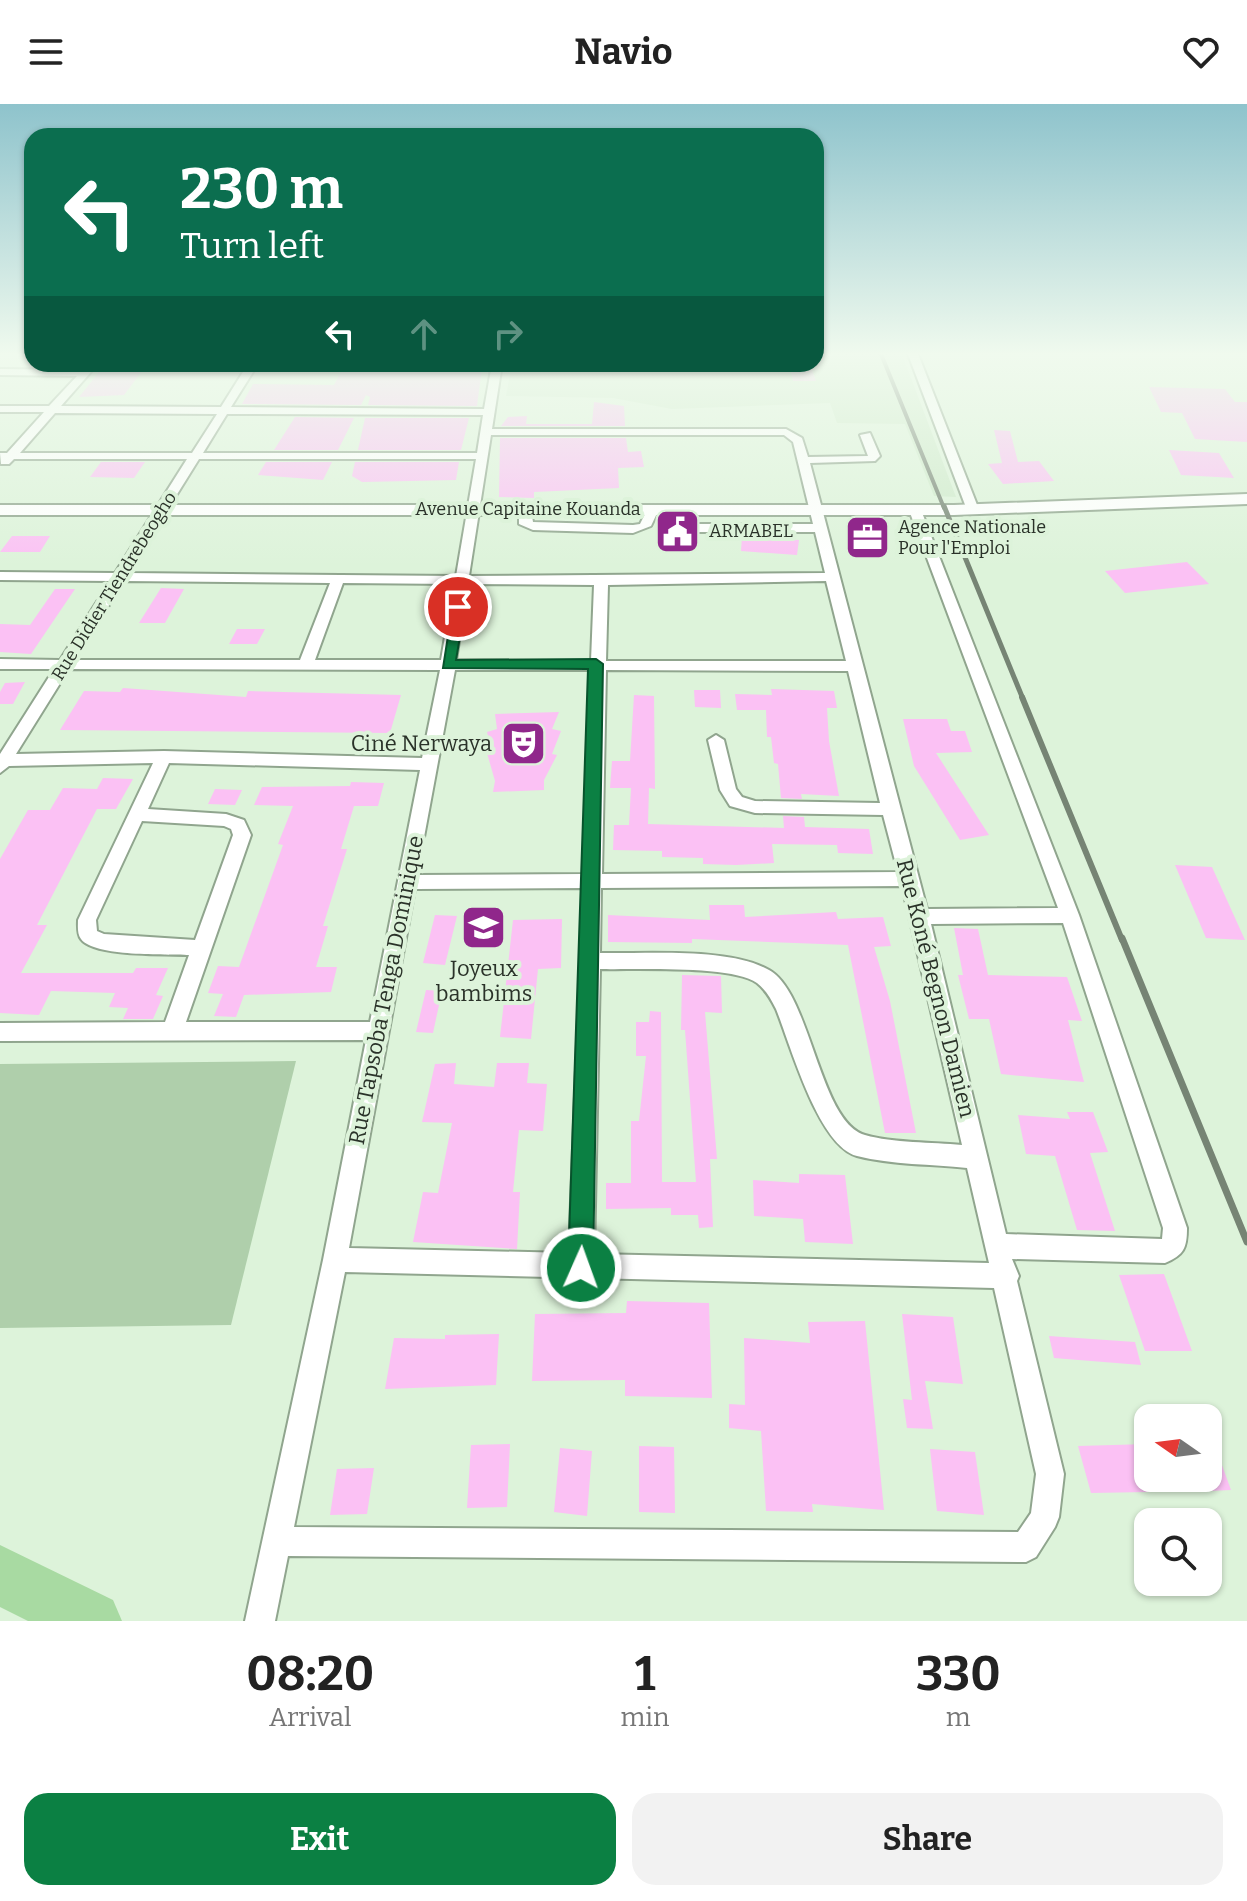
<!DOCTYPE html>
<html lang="en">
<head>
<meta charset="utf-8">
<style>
	:root { --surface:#fff; --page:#f2f2f2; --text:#222; --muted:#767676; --accent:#0b8043 }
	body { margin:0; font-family:Bitter,serif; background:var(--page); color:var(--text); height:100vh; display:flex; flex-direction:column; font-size:30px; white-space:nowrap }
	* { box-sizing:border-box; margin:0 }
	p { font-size:26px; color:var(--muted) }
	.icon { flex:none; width:44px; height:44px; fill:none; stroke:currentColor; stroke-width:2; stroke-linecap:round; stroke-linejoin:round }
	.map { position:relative; height:1517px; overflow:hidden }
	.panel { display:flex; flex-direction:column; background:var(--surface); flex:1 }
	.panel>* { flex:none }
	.hud { position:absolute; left:24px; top:24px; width:800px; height:244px; border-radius:24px; box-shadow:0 2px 6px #0004; background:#0b6e4f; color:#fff; overflow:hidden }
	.needle { width:52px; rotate:284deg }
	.fabs { position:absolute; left:1134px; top:1300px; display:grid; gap:16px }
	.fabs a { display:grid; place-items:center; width:88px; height:88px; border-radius:16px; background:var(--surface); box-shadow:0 2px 6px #0004; font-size:40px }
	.pin { position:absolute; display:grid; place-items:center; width:68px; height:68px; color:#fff; margin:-34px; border:4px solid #fff; border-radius:50%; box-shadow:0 2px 8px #0007 }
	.me { position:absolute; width:88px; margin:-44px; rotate:2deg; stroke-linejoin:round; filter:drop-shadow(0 0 6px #0008) }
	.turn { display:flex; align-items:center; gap:28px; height:168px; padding:0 24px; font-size:36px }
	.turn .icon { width:104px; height:104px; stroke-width:2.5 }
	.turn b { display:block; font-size:56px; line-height:68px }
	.lanes { display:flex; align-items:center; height:76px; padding:0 24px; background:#0003; justify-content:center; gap:40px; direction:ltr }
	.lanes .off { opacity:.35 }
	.eta { display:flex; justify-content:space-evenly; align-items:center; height:136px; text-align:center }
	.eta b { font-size:48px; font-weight:700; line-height:56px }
	.button { display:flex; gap:16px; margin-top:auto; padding:16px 24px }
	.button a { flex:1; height:92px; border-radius:24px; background:var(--accent); color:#fff; font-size:32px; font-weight:700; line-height:92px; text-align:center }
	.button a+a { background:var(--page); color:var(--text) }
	header { display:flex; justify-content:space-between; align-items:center; height:104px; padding:0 24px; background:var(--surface); font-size:36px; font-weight:700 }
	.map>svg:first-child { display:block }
	.built { fill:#cfeacb }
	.green { fill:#afcfab }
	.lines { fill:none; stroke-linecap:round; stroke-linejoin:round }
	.river { fill:#a8daa2; fill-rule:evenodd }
	.building { fill:#fbc1f4 }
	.street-casing { stroke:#90a58e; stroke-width:4 }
	.secondary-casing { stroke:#90a58e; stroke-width:4 }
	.street { fill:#fff; fill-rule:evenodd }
	.secondary { fill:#fff; fill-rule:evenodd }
	.rail-far3 { stroke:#768474; stroke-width:4 }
	.rail-far2 { stroke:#768474; stroke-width:5 }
	.rail-far1 { stroke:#768474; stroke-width:6 }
	.rail { stroke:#768474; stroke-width:7 }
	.route { fill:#0b8043; stroke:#07532c; stroke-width:2 }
	.labels { text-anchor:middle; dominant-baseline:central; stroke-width:8; stroke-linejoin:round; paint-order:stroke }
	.far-street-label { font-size:18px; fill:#2a3229; stroke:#ddf3da }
	.far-poi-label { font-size:18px; fill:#2a3229; stroke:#ddf3da; text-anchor:start }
	.poi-label { font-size:22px; fill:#2a3229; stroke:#ddf3da; text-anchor:end }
	.street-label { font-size:22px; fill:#2a3229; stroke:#ddf3da }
</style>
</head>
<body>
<header><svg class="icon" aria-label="menu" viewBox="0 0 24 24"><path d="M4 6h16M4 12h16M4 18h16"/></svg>Navio<svg class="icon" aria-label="heart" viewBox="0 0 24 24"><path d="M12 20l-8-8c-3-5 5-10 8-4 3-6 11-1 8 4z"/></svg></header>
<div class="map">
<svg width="1247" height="1517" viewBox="0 0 1247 1517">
	<rect width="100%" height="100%" fill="#ddf3da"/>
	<path class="built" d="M816 250H902L956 393 934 392 905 320 837 319 830 299 672 305 613 294 506 292 512 260H816Z"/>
	<path class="green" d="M296 957 231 1221 0 1224V960Z"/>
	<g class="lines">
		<path class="river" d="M0 1441 113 1496 122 1517H28L0 1503Z"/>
	</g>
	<path class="building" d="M345 260H456V264H482L477 302 368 301 370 293 366 291 361 301 242 300 253 280 334 281Z
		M789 260H810L816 277H793Z
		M143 266 124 291 79 293 100 267Z
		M1149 283 1225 285 1235 298H1247V338L1195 335 1182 309 1161 308Z
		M594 298 624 302 625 322H501L508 313 527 312 526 320H592Z
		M295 313 354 314 338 346H274Z
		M365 314H469L461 346H358Z
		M994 326 1010 327 1018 358 1039 357 1054 377 1003 380 988 360 1002 359Z
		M500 334H626L628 348 641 347 644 363 618 364 619 384 534 388V394L499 393Z
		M1169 346 1219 349 1234 374 1181 371Z
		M101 358H145L134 374 90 373Z
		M266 358H332L323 376 258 371Z
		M355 358H459L456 376 362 378 352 372Z
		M12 432H50L40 448H0Z
		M742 432 799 436 797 451 741 447Z
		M1187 458 1209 480 1125 489 1105 467Z
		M161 484 184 485 165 519H139Z
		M55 485H75L31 550 0 548V520L30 521Z
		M237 525H265L257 540H229Z
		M25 578 13 600H0V588L5 579Z
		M123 584 246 593 248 587 401 591 390 629 60 626 84 587 120 588Z
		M771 585 834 587 837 604H827L829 637 839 692 801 690 802 695 781 694 778 660 774 659 771 633H767L766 606H737L735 590 772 591Z
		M694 586H720L721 604 695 603Z
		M634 591 654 592 655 685 649 684 648 720 784 724 783 712 804 713 805 723 869 725 873 750 838 749 837 741 772 740 774 759 736 761 703 760V754L662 753V747L613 746 614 721H629L631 684H610L612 657H630Z
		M559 608 552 625 561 627 552 650 557 651 544 676V686L493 688 495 677 487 649H493L487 628 497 625 495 610Z
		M903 615H947L951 627H965L972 648 936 649 989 731 960 736 914 662Z
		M103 674 133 675 116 705H97L37 821H47L21 869H133L136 864H168L156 891 163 892 153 915H123L128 904 109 903 115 889 51 887 39 911 0 909V755L28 706H50L63 684 97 685Z
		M351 678 384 679 378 702H354L341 745H347L323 822H328L316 863H337L331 888 244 891 236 913 214 912 223 890 208 889 218 862 239 863 283 741 278 740 293 702 254 701 262 683 350 682Z
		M215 685 242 686 235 701 208 700Z
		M1175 761 1212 763 1245 836 1206 834Z
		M709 801H744L745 813 836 808 838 815 883 813 891 842 874 843 890 897 916 1029H885L848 841 692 835V839L608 838V811L710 816Z
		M435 811 457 812 445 861 423 859Z
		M562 815 561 864 538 865 531 935 500 933 513 816Z
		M954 824 978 825 988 871 1067 873 1082 917 1068 916 1084 978 1001 970 989 915H969L958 871H963Z
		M682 871 721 872 722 909 705 908 717 1055H710L713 1123 699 1124 698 1111H671V1104L606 1105V1079H631V1017H639L646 952H636V918H649L650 907 661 908 662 1078H696L685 926H681Z
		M426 886 442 887 433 929 416 928Z
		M456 959 454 980 494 983 497 959H529L527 979 547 980 543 1027 519 1026 513 1088H520L517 1145 413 1138 423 1088 438 1089 452 1019 422 1018 435 960Z
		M1067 1008H1093L1108 1048 1090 1049 1115 1127 1077 1126 1055 1052 1026 1050 1018 1011 1070 1015Z
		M799 1070 845 1071 853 1140 805 1138 803 1115 754 1112 753 1076 799 1079Z
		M1164 1170 1192 1247H1145L1119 1171Z
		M627 1197 709 1199 712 1294 625 1292V1276L532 1277 535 1210 626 1209Z
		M902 1210 953 1213 963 1280 925 1277 933 1325 907 1324 903 1295 912 1296Z
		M865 1217 884 1406 812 1400 813 1408 766 1407 761 1327 729 1324V1300L745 1301 744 1234 810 1239 808 1218Z
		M499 1230 496 1281 385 1285 394 1234 445 1235V1231Z
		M1049 1232 1135 1238 1141 1261 1054 1254Z
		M1208 1328H1210L1231 1386 1208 1387Z
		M510 1340 507 1403 467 1404 471 1341Z
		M1148 1340V1388L1091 1389 1078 1342Z
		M639 1342 674 1343 675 1409 639 1408Z
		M560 1344 592 1347 587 1412 554 1408Z
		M930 1345 975 1348 984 1411 937 1407Z
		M374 1364 367 1410 330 1411 337 1365Z"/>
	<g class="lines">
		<defs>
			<path id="street" d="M908 250H918L979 406 977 409 967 406Z
				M88 260H98L61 302 221 303 248 260H258L231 303 484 305 492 260H502L492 325H786L802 334 808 353 868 352 860 331 870 329 880 352 875 357 810 359 927 805 1058 804 909 406 915 402 921 406 1079 811 1187 1124C1187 1144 1184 1151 1165 1159L1012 1155 1019 1172 1017 1177 1064 1370 1059 1413 1055 1423 1036 1453 1026 1458 288 1452 275 1517H245L323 1156 366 936 0 937V919L165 918 189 851C167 850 94 853 81 835 77 830 78 822 78 816L153 659 9 662 0 669V650L54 565H0V555L60 556 110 477 0 476V468L115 469 187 355H14L9 360H1L0 349H7L44 308H0V302H49L77 272 0 271V265L82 266ZM55 309 217 310 192 349H20ZM227 310 483 311 477 349H203ZM491 331H784L793 338 813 420H697L687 415V405L681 401 675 405V417L695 428H815L825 469 469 472ZM199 355H476L456 472 128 469ZM124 477 330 479 300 556H75ZM826 477 846 557H606L608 481ZM343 479 454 480 441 556H315ZM468 480 594 481 591 557 456 556ZM69 565 440 566 422 654 164 647 16 650ZM455 566H591L583 770 417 771ZM606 566 848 567 880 699 755 697 742 693 736 685 724 636 716 631 708 636 720 686 730 702 755 709 883 711 898 768 602 770ZM169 659 420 666 370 918H186L251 731 244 716 226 710 148 705ZM142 717 224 722 231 725 233 731 195 836 104 830 97 827 96 816ZM902 782 962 1041C932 1038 893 1039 865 1031 819 1018 811 889 769 866 729 843 646 850 600 849L601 784ZM583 784 569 1149 349 1144 415 785ZM1063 819 1163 1124 1162 1135 1006 1130 931 820ZM600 865C634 866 732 861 757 879 766 886 771 895 776 905 790 939 818 1042 857 1052 892 1061 932 1060 967 1064L989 1159 594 1150ZM345 1168 994 1184 1036 1370 1031 1409 1018 1428 294 1423Z
				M649 402 659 405 651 422 633 429 533 426 519 420V406L525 402 531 406 533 418 633 421 640 420Z"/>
			<path id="secondary" d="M1247 390V400L954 411H0V401H954Z"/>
		</defs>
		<use href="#street" class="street-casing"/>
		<use href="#secondary" class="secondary-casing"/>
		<use href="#street" class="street"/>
		<use href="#secondary" class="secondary"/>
		<path class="rail-far3" d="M881 250 944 404"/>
		<path class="rail-far2" d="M944 402 1023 595"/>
		<path class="rail-far1" d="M1022 593 1122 836"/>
		<path class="rail" d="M1122 834 1247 1138"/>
	</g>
	<linearGradient id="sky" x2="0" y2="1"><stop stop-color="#8ec3cc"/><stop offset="0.54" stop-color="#f0faee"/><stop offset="1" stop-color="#f0faee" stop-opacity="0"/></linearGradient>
	<rect width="1247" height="463" fill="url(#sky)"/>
	<path class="route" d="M453 500 465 503 456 556 596 555 603 560 593 1164 590 1173 581 1177 572 1173 568 1164 588 565 443 564Z"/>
	<defs>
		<symbol id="civic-square" viewBox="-11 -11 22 22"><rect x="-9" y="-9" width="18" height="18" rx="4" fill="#90278b" stroke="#ddf3da"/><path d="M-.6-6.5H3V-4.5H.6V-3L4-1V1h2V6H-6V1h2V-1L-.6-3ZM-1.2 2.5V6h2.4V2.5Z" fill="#fff"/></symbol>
		<symbol id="office-square" viewBox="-11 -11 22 22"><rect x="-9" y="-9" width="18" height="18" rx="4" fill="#90278b" stroke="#ddf3da"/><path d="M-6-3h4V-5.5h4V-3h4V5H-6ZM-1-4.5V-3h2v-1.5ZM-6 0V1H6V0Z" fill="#fff"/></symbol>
		<symbol id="theatre-square" viewBox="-11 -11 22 22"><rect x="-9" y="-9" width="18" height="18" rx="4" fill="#90278b" stroke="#ddf3da"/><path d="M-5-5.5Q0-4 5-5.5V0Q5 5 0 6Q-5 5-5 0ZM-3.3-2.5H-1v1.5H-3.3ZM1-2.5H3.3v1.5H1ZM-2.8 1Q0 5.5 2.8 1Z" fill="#fff"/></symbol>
		<symbol id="school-square" viewBox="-11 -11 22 22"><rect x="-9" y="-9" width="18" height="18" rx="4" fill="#90278b" stroke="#ddf3da"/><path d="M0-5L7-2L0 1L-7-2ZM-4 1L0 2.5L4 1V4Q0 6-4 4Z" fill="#fff"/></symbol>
	</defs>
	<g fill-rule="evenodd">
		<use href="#civic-square" x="652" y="402" width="51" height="51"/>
		<use href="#office-square" x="842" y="408" width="51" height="51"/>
		<use href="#theatre-square" x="498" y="614" width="51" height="51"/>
		<use href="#school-square" x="458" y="798" width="51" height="51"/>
	</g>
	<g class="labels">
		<g class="far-street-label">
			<text x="528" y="405">Avenue Capitaine Kouanda</text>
			<text transform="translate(114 482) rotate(-58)">Rue Didier Tiendrebeogho</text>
		</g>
		<g class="far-poi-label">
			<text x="898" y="423">Agence Nationale<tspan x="898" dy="21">Pour l'Emploi</tspan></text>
			<text x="709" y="427">ARMABEL</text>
		</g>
		<g class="poi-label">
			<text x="492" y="639">Ciné Nerwaya</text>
			<text x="484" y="864" text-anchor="middle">Joyeux<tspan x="484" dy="25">bambims</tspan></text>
		</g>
		<g class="street-label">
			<text transform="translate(936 884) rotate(76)">Rue Koné Begnon Damien</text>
			<text transform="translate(386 886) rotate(-79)">Rue Tapsoba Tenga Dominique</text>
		</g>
	</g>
</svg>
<div class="fabs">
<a><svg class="needle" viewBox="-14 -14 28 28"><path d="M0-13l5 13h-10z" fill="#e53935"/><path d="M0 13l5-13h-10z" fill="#767676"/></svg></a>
<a><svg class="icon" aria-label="search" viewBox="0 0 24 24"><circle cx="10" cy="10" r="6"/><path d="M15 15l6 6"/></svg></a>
</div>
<div class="pin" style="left:458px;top:503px;background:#d93025"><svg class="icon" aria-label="arrive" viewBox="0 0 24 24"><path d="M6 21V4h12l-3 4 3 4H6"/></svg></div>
<svg class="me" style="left:581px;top:1164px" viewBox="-20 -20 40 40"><circle r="17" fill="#0b8043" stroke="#fff" stroke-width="3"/><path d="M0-11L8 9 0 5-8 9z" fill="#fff"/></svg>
<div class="hud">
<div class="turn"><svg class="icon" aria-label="left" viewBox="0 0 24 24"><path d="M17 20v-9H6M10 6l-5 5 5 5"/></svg><div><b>230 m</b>Turn left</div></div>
<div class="lanes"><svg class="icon" aria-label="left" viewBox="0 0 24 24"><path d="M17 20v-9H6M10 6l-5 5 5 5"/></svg><svg class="icon off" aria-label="ahead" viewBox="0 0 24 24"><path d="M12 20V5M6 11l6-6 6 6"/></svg><svg class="icon off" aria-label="right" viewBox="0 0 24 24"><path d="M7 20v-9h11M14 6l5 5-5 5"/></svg></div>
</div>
</div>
<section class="panel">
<div class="eta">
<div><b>08:20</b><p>Arrival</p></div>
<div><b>1</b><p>min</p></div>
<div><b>330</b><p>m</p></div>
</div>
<div class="button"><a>Exit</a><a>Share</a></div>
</section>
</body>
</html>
